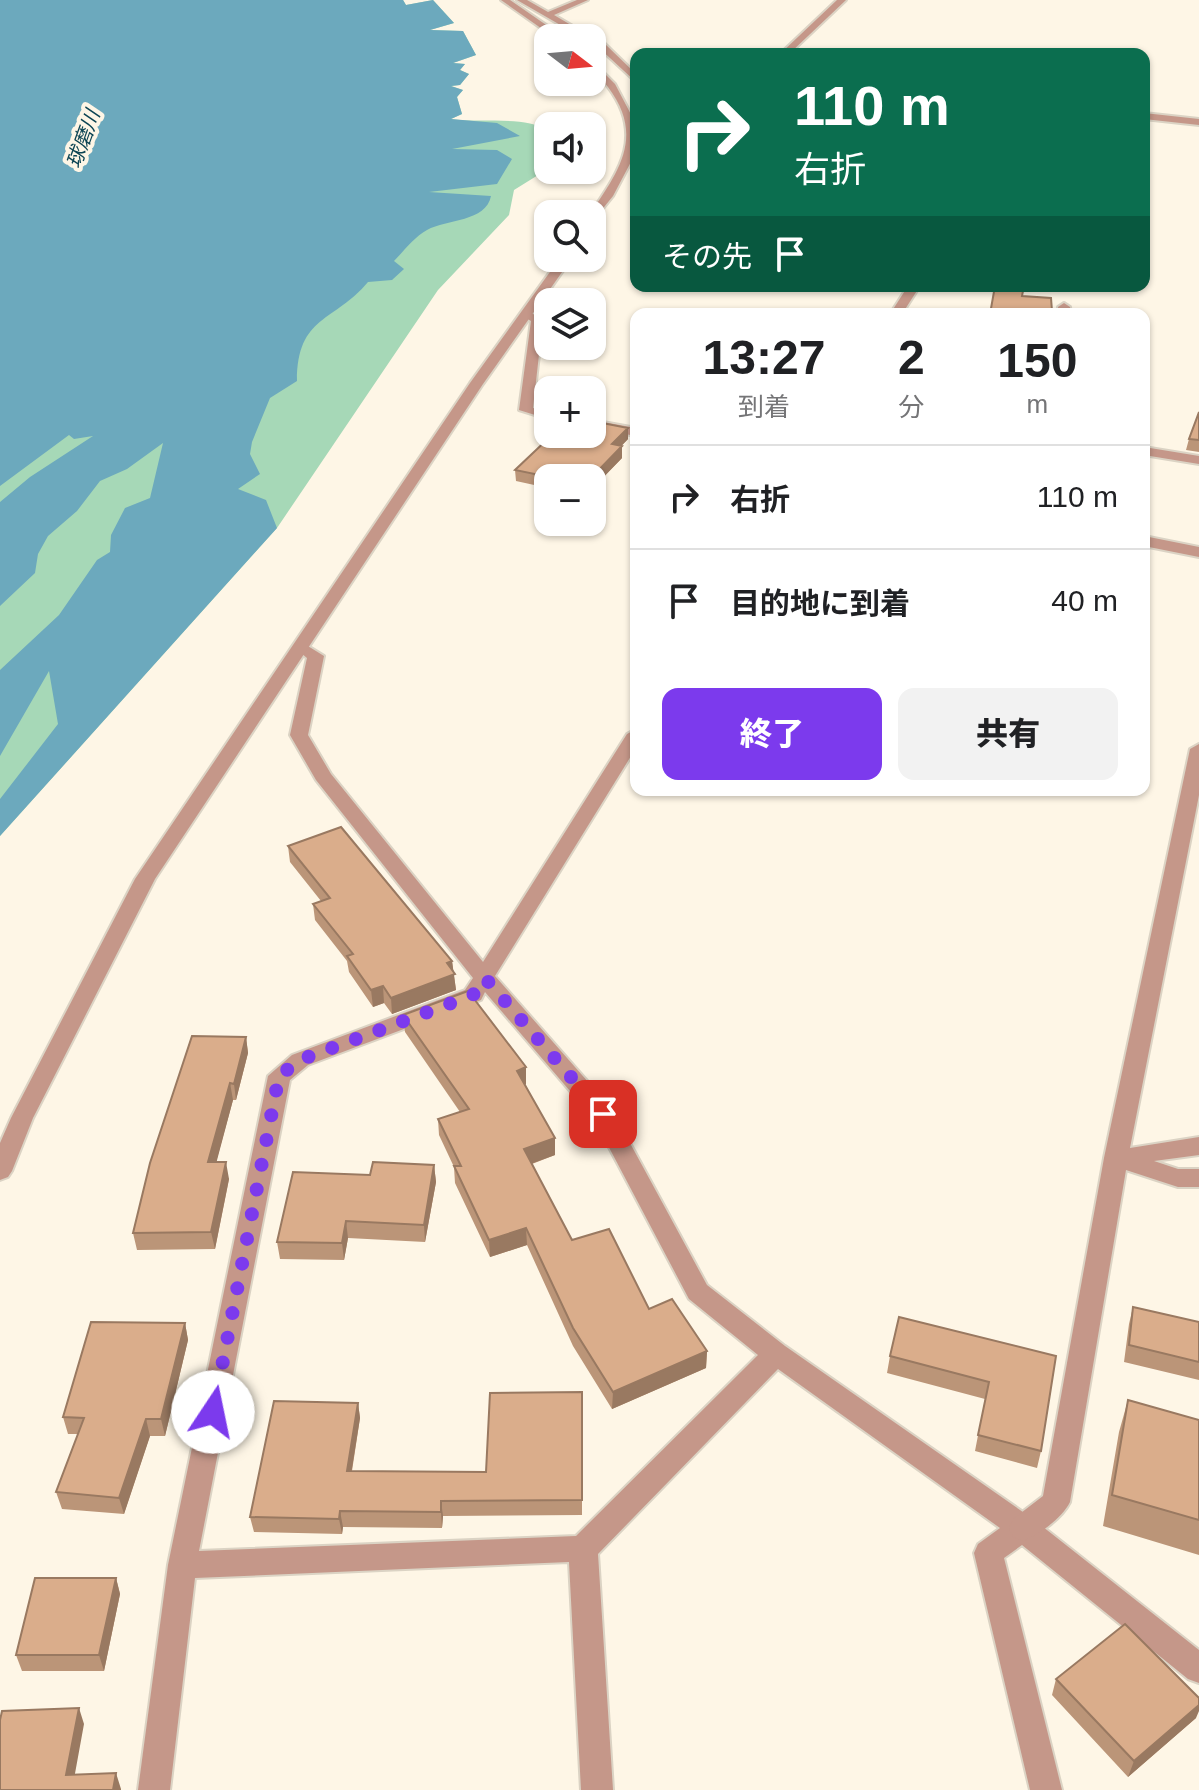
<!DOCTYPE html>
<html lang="ja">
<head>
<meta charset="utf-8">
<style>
	:root { --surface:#fff; --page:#f2f2f2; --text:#202124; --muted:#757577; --line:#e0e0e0; --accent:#7c3aed }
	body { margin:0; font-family:Helvetica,"Noto Sans JP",sans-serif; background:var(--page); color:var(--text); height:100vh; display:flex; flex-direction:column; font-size:30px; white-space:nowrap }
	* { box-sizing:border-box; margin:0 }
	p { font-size:26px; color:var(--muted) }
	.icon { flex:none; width:44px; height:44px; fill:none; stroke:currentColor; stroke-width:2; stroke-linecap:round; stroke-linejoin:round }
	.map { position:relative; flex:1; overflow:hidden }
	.panel { position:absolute; left:630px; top:308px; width:520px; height:488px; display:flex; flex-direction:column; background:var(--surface); border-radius:16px; box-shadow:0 2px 6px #0004 }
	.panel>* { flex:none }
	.top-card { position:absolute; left:630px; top:48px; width:520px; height:244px; border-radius:16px; box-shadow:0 2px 6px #0004; background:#0b6e4f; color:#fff; overflow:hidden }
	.needle { width:52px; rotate:106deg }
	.controls { position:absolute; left:534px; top:24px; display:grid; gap:16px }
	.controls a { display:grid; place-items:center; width:72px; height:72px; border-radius:16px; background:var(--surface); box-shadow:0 2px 6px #0004; font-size:40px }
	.pin { position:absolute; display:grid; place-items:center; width:68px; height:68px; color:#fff; margin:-34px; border-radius:16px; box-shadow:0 4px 12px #0006 }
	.me { position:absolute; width:88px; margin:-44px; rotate:11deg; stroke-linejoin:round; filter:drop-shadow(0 0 6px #0008) }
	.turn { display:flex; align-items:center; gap:28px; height:168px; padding:0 32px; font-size:36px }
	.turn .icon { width:104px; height:104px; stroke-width:2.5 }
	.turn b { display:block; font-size:56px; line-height:68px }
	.then { display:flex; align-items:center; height:76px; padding:0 32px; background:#0003; gap:16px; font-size:30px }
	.eta { display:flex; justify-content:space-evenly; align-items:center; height:136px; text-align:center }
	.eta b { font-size:48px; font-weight:800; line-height:56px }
	.cta { display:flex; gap:16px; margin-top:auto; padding:16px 32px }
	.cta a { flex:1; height:92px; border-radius:16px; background:var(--accent); color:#fff; font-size:32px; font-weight:800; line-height:92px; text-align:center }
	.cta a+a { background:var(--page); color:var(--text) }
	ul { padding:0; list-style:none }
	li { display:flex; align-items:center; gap:24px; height:104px; padding:0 32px; border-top:2px solid var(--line) }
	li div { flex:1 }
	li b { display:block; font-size:30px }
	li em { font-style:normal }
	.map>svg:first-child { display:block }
	.green { fill:#a6d8b7 }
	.water { fill:#6ca9bd }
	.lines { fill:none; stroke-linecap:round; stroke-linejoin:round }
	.minor-casing { stroke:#dbd3c4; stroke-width:4 }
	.tertiary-casing { stroke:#dbd3c4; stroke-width:4 }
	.minor { fill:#c59789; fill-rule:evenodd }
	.tertiary { fill:#c59789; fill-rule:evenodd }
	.wall { fill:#bb9578 }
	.shaded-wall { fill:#997961 }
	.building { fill:#daad8b; stroke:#997961; stroke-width:2 }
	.route { stroke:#7c3aed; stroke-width:14; stroke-dasharray:0 25.2 }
	.labels { text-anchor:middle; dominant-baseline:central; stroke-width:8; stroke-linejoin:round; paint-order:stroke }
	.far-water-label { font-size:20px; font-style:italic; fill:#0c4453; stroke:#fef6e6 }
</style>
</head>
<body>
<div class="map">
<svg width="1199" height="1790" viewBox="0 0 1199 1790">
	<rect width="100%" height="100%" fill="#fef6e6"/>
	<path class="green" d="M364 0H403L406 5 433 0 454 23 430 30 463 31 476 55 453 63 465 64 460 70 469 74 460 85 451 86 463 90 457 97 462 114 451 119C480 123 525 116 548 130L534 147 543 172 514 190 509 215 438 290 277 528 0 836V388Z"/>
	<path class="water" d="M0 0H403L406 5 433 0 454 23 430 30 463 31 476 55 453 63 465 64 460 70 469 74 460 85 451 86 463 90 457 97 462 114 451 119 497 123 520 136 452 149 497 150 512 159 497 184 429 192 491 196C486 222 447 219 427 230 414 237 404 251 394 261L404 269 392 280 368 282C335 322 297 315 297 381L270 398 252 442 250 454 260 474 238 489 266 500 277 528 0 836V799L58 724 49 671 0 756V670L59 615 97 560 110 552 111 535 125 508 150 498 163 443 127 469 100 481 77 511 48 536 38 554 35 573 0 606V502L30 477 93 436 74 439 69 435 0 486Z"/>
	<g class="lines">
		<defs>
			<path id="minor" d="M517 0H527L548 12 577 0H588L554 15 593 38H583Z
				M837 0H846L789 54H780Z
				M597 42H603L636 74V82L597 46Z
				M1144 113 1199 119V125L1144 119Z
				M908 286H920L902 314H890Z
				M1064 303 1070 307 1071 314H1059L1058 307Z
				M527 311 543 319 533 408 548 411V419L519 410 531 321 521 315Z
				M592 420 636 428V436L592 428Z
				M1144 447 1199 456V464L1144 455Z
				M1144 536 1199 547V557L1144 546Z
				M303 643 324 656 308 735 331 774 483 962 627 734 636 729V748L495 976 611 1108 707 1285 785 1346 1033 1519 1199 1650V1683L1188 1679 1022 1545 1004 1558 1062 1790H1030L974 1553 978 1544 1000 1528 778 1369 598 1554 613 1790H581L569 1562 195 1578 170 1790H138L168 1565 268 1076 292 1055 465 990 473 978 316 780 290 735 307 658 295 648ZM485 992 594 1119 689 1299 758 1355 576 1536 199 1551 290 1080 308 1065 481 1000Z"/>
			<path id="tertiary" d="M501 0H510L565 38H555Z
				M592 61 615 84 636 124 633 158 613 196 592 222 590 214C619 171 645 136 608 87 601 78 592 73 592 61Z
				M560 258H572L483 384 155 879 33 1118 12 1171 8 1177 0 1180V1143L11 1118 135 879 470 383Z
				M1199 744V795L1130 1148 1199 1137V1155L1154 1161 1178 1169H1199V1187H1178L1126 1170 1070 1502C1062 1518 1040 1534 1023 1541L1013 1537 1009 1528 1013 1519 1043 1496 1104 1158 1190 749Z"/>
		</defs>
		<use href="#minor" class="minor-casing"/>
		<use href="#tertiary" class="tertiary-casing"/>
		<use href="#minor" class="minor"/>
		<use href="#tertiary" class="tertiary"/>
	</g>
	<path class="wall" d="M1199 412V452L1186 450 1189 439Z
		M628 428V439L621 446H622V458L592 489V478H548V488L516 481 515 470Z
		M288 846 452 961 456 990 392 1014 384 1003 373 1007 349 972 347 961 315 920 313 904 321 901 290 862Z
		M403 1015 526 1084 525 1085 555 1138V1155L532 1164 572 1240 649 1309 707 1351 706 1368 612 1409 573 1346 527 1245 490 1257 455 1183 454 1167 439 1135 438 1119 460 1112 405 1032Z
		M246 1037 248 1053 236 1100H233L216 1162 229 1179 215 1249 137 1250 133 1233Z
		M434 1165 436 1182 425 1242 348 1238 344 1260 280 1259 277 1242 370 1175Z
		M1133 1307 1199 1322V1380L1124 1362 1129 1324Z
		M185 1323 188 1340 165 1436H150L124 1514 62 1509 56 1492 78 1434H68L63 1417Z
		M890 1356H1056L1041 1451 1037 1468 975 1451 985 1399 887 1373Z
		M582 1392V1515L443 1516 442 1528 343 1527 342 1534 254 1532 250 1517 358 1403 360 1418 352 1471 486 1472Z
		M1128 1400 1199 1420V1555L1103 1526 1119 1432Z
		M116 1578 120 1594 104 1671H22L16 1655Z
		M1056 1679 1196 1718 1128 1777 1052 1695Z"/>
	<path class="shaded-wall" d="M628 428V439L612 456V444Z
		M622 446V458L592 489 591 478Z
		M452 961 456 990 392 1014 391 998 447 963Z
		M383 986 384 1003 373 1007 371 990Z
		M246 1037 248 1053 236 1100 234 1084Z
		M526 1067V1084L518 1088 517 1071Z
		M230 1083 233 1100 212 1179 208 1162Z
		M555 1138V1155L525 1166 524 1149Z
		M226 1162 229 1179 215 1249 211 1232Z
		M434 1165 436 1182 425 1242 424 1225Z
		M346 1221 348 1238 344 1260 342 1243Z
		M526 1228 527 1245 490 1257 489 1240Z
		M185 1323 188 1340 165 1436 161 1419Z
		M707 1351 706 1368 612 1409 613 1392Z
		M358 1403 360 1418 349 1487 347 1471Z
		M146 1419 150 1436 124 1514 119 1498Z
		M441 1501 443 1516 442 1528 441 1512Z
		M340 1511 343 1527 342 1534 339 1519Z
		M116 1578 120 1594 104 1671 99 1655Z
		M1199 1705V1711L1196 1718 1128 1777 1134 1761Z
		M79 1708 84 1724 72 1790 66 1775Z
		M116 1773 121 1789V1790H113Z"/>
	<path class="building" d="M995 286H1024L1022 296 1051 298 1052 311H1058V314H990Z
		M1199 412V440L1189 439Z
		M592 421 628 428 612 444 622 446 591 478H554L515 470 553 434H592Z
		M341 827 452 961 447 963 455 974 391 998 383 986 371 990 347 956 353 954 313 904 330 898 288 846Z
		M468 991 526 1067 517 1071 555 1138 524 1149 572 1240 609 1229 649 1309 672 1299 707 1351 613 1392 573 1328 526 1228 489 1240 454 1166H461L438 1119 469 1109 403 1015Z
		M192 1036 246 1037 234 1084 230 1083 208 1162H226L211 1232 133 1233 150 1163Z
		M373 1162 434 1165 424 1225 346 1221 342 1243 277 1242 293 1172 370 1175Z
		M1133 1307 1199 1322V1362L1129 1345Z
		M899 1317 1056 1356 1041 1451 978 1435 989 1382 890 1356Z
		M91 1322 185 1323 161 1419H146L119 1498 56 1492 84 1418 63 1417Z
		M582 1392V1500L441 1501V1512L340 1511 339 1519 250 1517 274 1401 358 1403 347 1471 486 1472 490 1393Z
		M1128 1400 1199 1420V1520L1112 1495Z
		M35 1578H116L99 1655H16Z
		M1125 1624 1199 1698V1705L1134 1761 1056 1679Z
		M79 1708 66 1775 116 1773 113 1790H0V1720L2 1711Z"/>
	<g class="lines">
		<path class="route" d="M213 1412 279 1076 300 1060 473 995 485 978 603 1114"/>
	</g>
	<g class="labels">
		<g class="far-water-label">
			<text transform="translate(83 139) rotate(-70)">球磨川</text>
		</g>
	</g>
</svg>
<div class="controls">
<a><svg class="needle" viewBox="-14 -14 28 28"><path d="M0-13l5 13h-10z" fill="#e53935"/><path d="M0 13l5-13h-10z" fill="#757577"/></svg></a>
<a><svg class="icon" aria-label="sound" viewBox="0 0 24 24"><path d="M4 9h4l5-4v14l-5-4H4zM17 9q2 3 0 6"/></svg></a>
<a><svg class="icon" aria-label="search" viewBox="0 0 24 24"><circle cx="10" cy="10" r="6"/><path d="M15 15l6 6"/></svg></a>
<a><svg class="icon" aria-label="layers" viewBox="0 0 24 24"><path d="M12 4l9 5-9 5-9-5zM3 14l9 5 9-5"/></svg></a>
<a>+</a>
<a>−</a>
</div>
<div class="pin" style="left:603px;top:1114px;background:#d93025"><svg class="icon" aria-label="arrive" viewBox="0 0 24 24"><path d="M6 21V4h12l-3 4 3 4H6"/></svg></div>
<svg class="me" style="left:213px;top:1412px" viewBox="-20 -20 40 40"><circle r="19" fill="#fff"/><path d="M0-13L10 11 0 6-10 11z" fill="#7c3aed"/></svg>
<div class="top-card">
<div class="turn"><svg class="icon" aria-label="right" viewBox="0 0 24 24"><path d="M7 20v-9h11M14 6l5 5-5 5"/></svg><div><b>110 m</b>右折</div></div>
<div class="then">その先<svg class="icon" aria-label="arrive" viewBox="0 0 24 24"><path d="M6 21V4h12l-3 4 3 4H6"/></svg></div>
</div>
<section class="panel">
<div class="eta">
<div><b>13:27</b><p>到着</p></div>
<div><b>2</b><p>分</p></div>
<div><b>150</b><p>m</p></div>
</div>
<ul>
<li><svg class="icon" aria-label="right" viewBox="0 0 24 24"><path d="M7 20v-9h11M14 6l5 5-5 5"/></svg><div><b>右折</b></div><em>110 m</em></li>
<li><svg class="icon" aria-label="arrive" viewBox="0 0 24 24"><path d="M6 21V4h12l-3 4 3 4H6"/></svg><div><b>目的地に到着</b></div><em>40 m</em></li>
</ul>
<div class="cta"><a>終了</a><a>共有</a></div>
</section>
</div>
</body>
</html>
